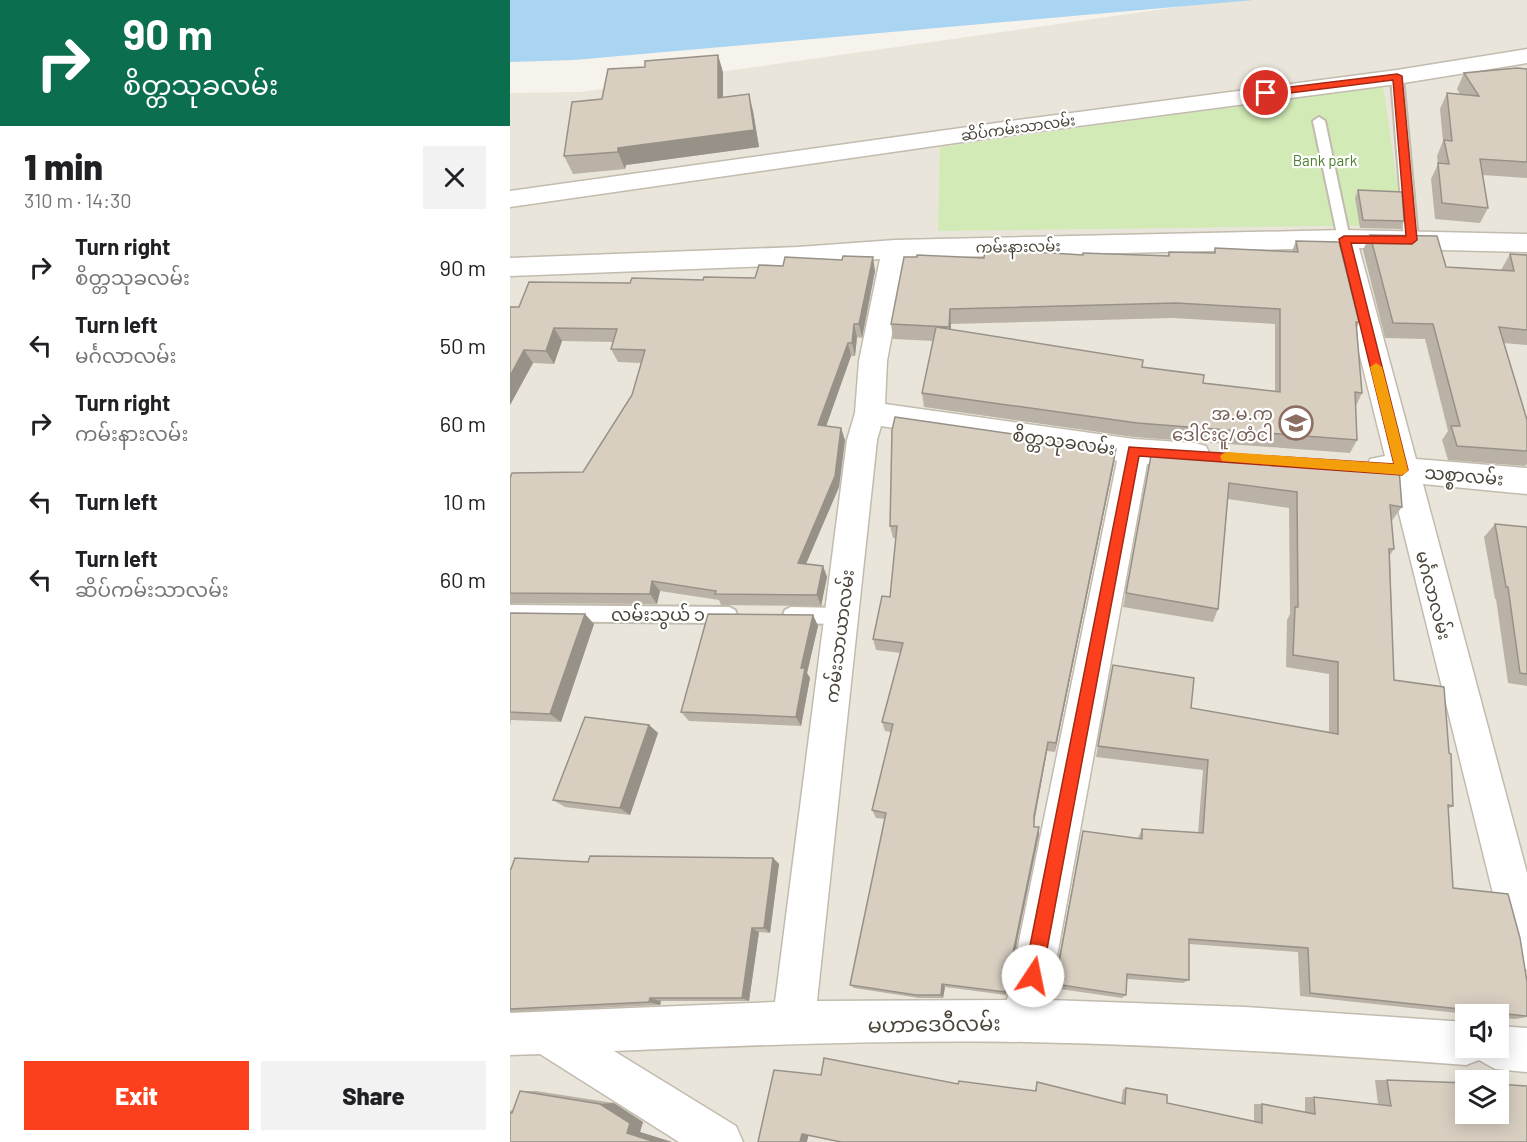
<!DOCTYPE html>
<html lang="en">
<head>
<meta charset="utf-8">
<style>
	:root { --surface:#fff; --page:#f2f2f2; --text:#202124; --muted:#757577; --accent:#fc3f1d }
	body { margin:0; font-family:Barlow,"Noto Sans Myanmar",sans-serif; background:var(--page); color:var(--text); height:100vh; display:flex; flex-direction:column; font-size:22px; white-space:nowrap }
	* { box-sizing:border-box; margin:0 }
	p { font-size:20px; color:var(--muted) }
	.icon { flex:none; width:33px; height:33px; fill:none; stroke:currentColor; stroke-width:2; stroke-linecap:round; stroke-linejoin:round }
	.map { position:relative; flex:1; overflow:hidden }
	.side { display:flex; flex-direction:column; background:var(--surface); width:510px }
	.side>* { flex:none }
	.top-card { background:#0b6e4f; color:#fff; overflow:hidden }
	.tools { position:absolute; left:945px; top:1004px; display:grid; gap:12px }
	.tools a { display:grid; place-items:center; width:54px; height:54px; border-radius:0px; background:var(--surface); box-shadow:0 3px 15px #0003; font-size:30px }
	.pin { position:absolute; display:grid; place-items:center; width:51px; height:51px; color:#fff; margin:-26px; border:3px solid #fff; border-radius:50%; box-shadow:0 2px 6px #0007 }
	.me { position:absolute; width:66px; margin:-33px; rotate:11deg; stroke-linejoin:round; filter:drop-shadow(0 0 4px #0008) }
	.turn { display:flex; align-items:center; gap:21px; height:126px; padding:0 24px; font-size:27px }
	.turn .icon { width:78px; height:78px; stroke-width:2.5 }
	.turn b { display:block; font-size:42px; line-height:51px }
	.round { display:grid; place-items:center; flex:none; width:63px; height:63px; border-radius:0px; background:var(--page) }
	.summary { display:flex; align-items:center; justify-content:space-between; height:102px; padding:0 24px }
	h1 { font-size:36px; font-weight:800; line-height:45px }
	.action { display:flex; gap:12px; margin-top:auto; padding:12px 24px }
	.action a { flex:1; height:69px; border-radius:0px; background:var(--accent); color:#fff; font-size:24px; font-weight:800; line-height:69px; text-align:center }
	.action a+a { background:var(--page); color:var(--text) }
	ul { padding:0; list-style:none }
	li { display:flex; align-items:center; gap:18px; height:78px; padding:0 24px }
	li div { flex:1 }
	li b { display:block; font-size:22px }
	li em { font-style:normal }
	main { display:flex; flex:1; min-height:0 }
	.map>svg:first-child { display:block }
	.residential { fill:#eae5da; fill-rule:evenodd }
	.green { fill:#d2eab5 }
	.water { fill:#a9d4f2 }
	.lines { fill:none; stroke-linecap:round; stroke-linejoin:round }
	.service-casing { stroke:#c2bbae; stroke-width:4 }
	.minor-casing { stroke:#c2bbae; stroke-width:3 }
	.tertiary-casing { stroke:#c2bbae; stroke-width:3 }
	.service { fill:#fff; fill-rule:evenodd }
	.minor { fill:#fff; fill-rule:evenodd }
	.tertiary { fill:#fff; fill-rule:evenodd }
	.wall { fill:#bab2a6; fill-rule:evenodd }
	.shaded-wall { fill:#979187 }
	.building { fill:#d8cfc1; stroke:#979187; stroke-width:1.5 }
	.route { fill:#fc3f1d; stroke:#a42913; stroke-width:1.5 }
	.slow { fill:#f59e0b }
	.labels { text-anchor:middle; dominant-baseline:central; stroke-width:4.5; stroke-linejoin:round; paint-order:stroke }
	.far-street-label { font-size:15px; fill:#4b4439; stroke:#fff }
	.far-park-label { font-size:15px; fill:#4a7f2a; stroke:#fff }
	.education-label { font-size:18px; fill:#785e54; stroke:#fff; text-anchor:end }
	.street-label { font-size:18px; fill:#4b4439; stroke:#fff }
	.near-street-label { font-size:21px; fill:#4b4439; stroke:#fff }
</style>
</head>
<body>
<main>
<section class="side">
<div class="top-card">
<div class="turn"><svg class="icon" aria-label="right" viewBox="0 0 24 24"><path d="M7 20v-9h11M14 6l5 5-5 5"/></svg><div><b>90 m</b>စိတ္တသုခလမ်း</div></div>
</div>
<div class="summary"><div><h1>1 min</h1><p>310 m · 14:30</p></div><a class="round"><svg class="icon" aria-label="close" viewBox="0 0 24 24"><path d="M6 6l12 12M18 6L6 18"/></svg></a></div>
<ul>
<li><svg class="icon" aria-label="right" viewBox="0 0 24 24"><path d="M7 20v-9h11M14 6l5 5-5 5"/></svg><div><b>Turn right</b><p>စိတ္တသုခလမ်း</p></div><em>90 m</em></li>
<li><svg class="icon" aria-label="left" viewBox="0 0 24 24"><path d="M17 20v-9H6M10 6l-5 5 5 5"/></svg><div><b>Turn left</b><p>မင်္ဂလာလမ်း</p></div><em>50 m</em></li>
<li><svg class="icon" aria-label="right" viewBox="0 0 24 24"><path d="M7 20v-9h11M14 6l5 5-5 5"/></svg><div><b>Turn right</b><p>ကမ်းနားလမ်း</p></div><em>60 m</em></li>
<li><svg class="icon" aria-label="left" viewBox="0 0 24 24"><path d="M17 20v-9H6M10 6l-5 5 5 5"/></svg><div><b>Turn left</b></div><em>10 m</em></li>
<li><svg class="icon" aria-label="left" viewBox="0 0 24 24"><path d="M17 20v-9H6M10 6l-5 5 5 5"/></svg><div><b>Turn left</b><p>ဆိပ်ကမ်းသာလမ်း</p></div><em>60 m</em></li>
</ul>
<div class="action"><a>Exit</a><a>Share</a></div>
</section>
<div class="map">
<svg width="1017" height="1142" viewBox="0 0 1017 1142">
	<rect width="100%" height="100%" fill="#f6f3ec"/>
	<path class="residential" d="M717 0H1017V1142H0V93L70 92ZM956 1014H988V1047H956ZM956 1080H988V1113H956Z"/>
	<path class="green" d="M873 86 893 225 428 231 430 147Z"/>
	<path class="water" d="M0 0H744L64 60 0 62Z"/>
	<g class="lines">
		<defs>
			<path id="service" d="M887 74 893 77 908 240 901 244 894 240 881 77Z
				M809 117 815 121 840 239 834 243 828 239 803 121Z
				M0 605 219 607 225 610 227 615 225 620 219 623 0 621Z
				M281 607 331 608 337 611 339 616 337 621 331 624 281 623 275 620 273 615 275 610Z"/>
			<path id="minor" d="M834 230 1017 234V252L849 248 906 459 1017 468V494L913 484 1017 873V970L1003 964 997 950 881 481 860 477 856 468 860 459 875 456 823 248 396 258 377 361 375 404 624 439 685 443 696 446 700 455 696 464 685 467 637 464 539 1000 735 1007 956 1022V1047H988V1026L1017 1028V1072L985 1069 969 1060 956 1065C810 1054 663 1045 516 1042 378 1040 241 1045 104 1051L226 1126 233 1142H169L30 1054 0 1055V1013L265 1002 337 440 345 413 349 361 370 259 288 265 0 276V258L288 247 385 240ZM371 426 607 461 497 1000 307 1001 367 440Z"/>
			<path id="tertiary" d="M1017 49V63L887 84 501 135 0 207V191L501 121 887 70Z"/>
		</defs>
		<use href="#service" class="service-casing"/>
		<use href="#minor" class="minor-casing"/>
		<use href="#tertiary" class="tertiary-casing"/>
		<use href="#service" class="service"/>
		<use href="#minor" class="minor"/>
		<use href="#tertiary" class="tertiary"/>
	</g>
	<path class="wall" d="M1017 69V178L973 175 978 208 970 223 925 219 921 179 928 164 927 156 933 141 930 109 937 93 950 94 947 89 954 73Z
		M213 72V97L243 111 249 147 116 165 115 169 63 174 54 156 92 99Z
		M848 190 894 221 891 229 850 228 845 198Z
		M860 235 936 267 991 270 1000 254 1017 255V345L994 343 1017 420V464L1015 466 938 460 932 440 938 431 915 339 875 338 853 250Z
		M786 241 849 322 847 328 852 393 846 406 847 440 840 453 624 437 414 407 412 393 423 341 383 339 381 324 474 258 573 255 658 256 659 252 704 253 705 248 782 251ZM663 318 765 324V391L693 383 632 367 441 330V324Z
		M365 271 352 338 347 337 345 356H341L316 426 335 440 329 487 296 564 313 566 317 577 311 606 211 605 209 600 150 591 147 604 0 603V478L73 472 122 395 131 363 108 362 101 349 103 342 52 341 44 364 23 363 0 405V307H9L120 283 245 278Z
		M604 463 545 752 537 751 524 822V827L529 834 496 995 435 987 433 998H409L344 988 340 985 375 819 366 818 362 810 381 732 375 731 372 722 391 653 366 650 363 639 380 597 386 538H383L380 526Z
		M639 466 892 507 881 522 884 549 880 555 884 680 943 806 938 809 943 888 1017 982V1017L1005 1019 988 1017V1014H957L790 996 788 952 679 944V980L673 983 617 979 616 995 612 998 543 988 573 831 628 838 632 829 688 833 693 770 586 757 603 665 681 708 819 732V674L776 667 777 620 780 614 779 508 718 499 708 609 703 622 613 607Z
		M985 524 1017 527V686L998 683 986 599H985L974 537Z
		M0 613 84 624 51 722 1 720 0 727Z
		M303 615 308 626 297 673 300 678 291 726 179 721 171 712Z
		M139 725 148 733 120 815 55 807 43 800Z
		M263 858 269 864 260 933 249 932 239 1001H151L150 1005 0 1012V869L78 862Z
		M311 1075 448 1084 525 1091 527 1082 611 1103 613 1089 616 1088 657 1103 744 1121V1104H752L795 1112V1097H804L868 1104 865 1080H877L1017 1142 298 1136 248 1142Z
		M10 1091H26L104 1103 133 1122 130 1132 162 1142H0V1110L3 1111Z"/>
	<path class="shaded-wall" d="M208 55 213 72V115L208 98Z
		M239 94 243 111 249 147 116 165 115 169 108 152V148Z
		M363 257 365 271 352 338 349 324Z
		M440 309 441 324 440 342 439 327Z
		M344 324 347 337 345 356 342 343Z
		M44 328 52 341 44 364 36 351Z
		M338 343 341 356 312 438 308 425Z
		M14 350 23 363 0 405V376Z
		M331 428 335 440 329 487 292 573 288 563Z
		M606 449 604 463 545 752 546 743Z
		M313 566 317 577 311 606 307 595Z
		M142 581 150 591 147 604 140 594Z
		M75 614 84 624 51 722 40 714Z
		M303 615 308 626 297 673 300 678 291 726 286 717 291 668Z
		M139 725 148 733 120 815 110 808Z
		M538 742 537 751 524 823V816Z
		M529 827V834L496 995 495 992Z
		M263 858 269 864 260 933 254 928Z
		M242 928 249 932 239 1001 232 998Z
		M432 984 435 987 433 998 431 995Z
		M140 998 151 1001 150 1005 139 1002Z
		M104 1103 133 1122 130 1132 162 1142H145L117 1133 90 1104Z
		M299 1133 297 1142H290L292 1134Z"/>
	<path class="building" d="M208 55V98L239 94 244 130 108 148V152L54 156 62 102 92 99 98 69 135 67V61Z
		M1007 68 1017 69V162L970 159 978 208 932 203 928 163 939 164 934 140 942 141 937 93 969 96 954 73Z
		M848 190 892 192 894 221 853 220Z
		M860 235 927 236 936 267 1004 271 1000 254 1017 255V330L989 327 1017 420V451L947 446 941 426H950L923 324 883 323Z
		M786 241 829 242 849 322H846L852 393 845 392 847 440 627 423 412 393 426 327 633 360 632 367 694 375 693 383 770 392V309L666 303 440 309 439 327 381 324 394 257H407V255L474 258 475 248H510V251L573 255V253L659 256V252L705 253V248L788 252Z
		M333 256 363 257 349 324H344L342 343H338L308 425 331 428 325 476 288 563 313 566 307 595 205 594 206 591 142 581 140 594 0 593V478L2 473 73 472 122 395 135 350 101 349 107 329 44 328 36 351 14 350 0 376V307H9L19 282 120 283 122 278 193 280 194 277 245 278 249 265 273 266 275 257 332 260Z
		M385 417 606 449 546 743 538 742 524 816V827H529L495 992 432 984 431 995H406L340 985 376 813 362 810 383 724 372 722 393 643 363 639 372 596 380 597 387 526H380L382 430Z
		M642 450 889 469 892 507 880 505 884 549H879L884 680 934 687 939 753 941 754 943 806 938 805 943 888 998 894 1010 938 1017 982V1016L800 993 798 948 679 939V980L617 974 616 995 545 984 573 831 632 839V829L693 833 698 760 588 746 603 665 684 678 681 708 828 734V662L783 655 785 607H788L787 492 719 483 708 609 616 593Z
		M985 524 1017 527V674L1010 673 998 587H996Z
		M0 613 75 614 40 714 0 712Z
		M198 614 303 615 291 668H295L286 717 171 712Z
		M75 717 139 725 110 808 43 800Z
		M80 856 263 858 254 928H242L232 998H140L139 1002 0 1009V869H1L5 858 78 862Z
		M314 1058 448 1084 449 1081 526 1091 527 1082 615 1104 616 1088 657 1095V1103L752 1123V1104L805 1114 804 1097 881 1106 877 1080 956 1083V1113H988V1084L1017 1086V1142H331L292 1134 290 1142H248L264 1070 311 1075Z
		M10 1091 90 1104 120 1123 117 1133 145 1142H0V1113H2Z"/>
	<path class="route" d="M887 74 892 76 907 240 902 244 841 243 898 470 892 475 629 456 532 976 529 982 523 984 517 982 514 976 619 447 884 464 829 239 834 236H896L883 80 756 96 752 93 756 90Z"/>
	<path class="slow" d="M866 363 872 367 898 470 896 473 892 475 712 461 710 457 712 454 717 452 884 464 860 367Z"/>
	<defs>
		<symbol id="school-ring" viewBox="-11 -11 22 22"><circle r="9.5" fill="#fff" stroke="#8d6e63" stroke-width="1.5"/><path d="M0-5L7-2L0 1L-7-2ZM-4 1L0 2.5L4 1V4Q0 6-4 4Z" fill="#8d6e63"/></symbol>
	</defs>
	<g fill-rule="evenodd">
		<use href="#school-ring" x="767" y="404" width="38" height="38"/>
	</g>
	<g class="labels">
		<g class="far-street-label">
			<text transform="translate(508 127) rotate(-8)">ဆိပ်ကမ်းသာလမ်း</text>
			<text transform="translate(508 246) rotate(-1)">ကမ်းနားလမ်း</text>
		</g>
		<g class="far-park-label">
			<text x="815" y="160">Bank park</text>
		</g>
		<g class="education-label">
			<text x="763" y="413">အ.မ.က<tspan x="763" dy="21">ဒေါင်းငူ/တံငါ</tspan></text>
		</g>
		<g class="street-label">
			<text transform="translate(554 441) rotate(8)">စိတ္တသုခလမ်း</text>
			<text transform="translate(954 475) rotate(5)">သစ္စာလမ်း</text>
			<text transform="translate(924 595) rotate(75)">မင်္ဂလာလမ်း</text>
			<text x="148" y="614">လမ်းသွယ် ၁</text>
			<text transform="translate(329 636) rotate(-83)">ကမ်းသာယာလမ်း</text>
		</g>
		<g class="near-street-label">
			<text transform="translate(424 1023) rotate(-1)">မဟာဒေဝီလမ်း</text>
		</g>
	</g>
</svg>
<div class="tools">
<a><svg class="icon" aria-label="sound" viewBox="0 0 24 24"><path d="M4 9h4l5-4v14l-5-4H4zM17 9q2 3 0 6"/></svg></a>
<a><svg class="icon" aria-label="layers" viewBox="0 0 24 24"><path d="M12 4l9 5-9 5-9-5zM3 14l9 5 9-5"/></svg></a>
</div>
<div class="pin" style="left:756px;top:93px;background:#d93025"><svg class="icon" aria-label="arrive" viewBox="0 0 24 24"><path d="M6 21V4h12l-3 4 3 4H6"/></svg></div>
<svg class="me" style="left:523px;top:976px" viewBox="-20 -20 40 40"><circle r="19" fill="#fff"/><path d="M0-13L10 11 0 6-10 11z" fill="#fc3f1d"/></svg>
</div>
</main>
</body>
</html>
